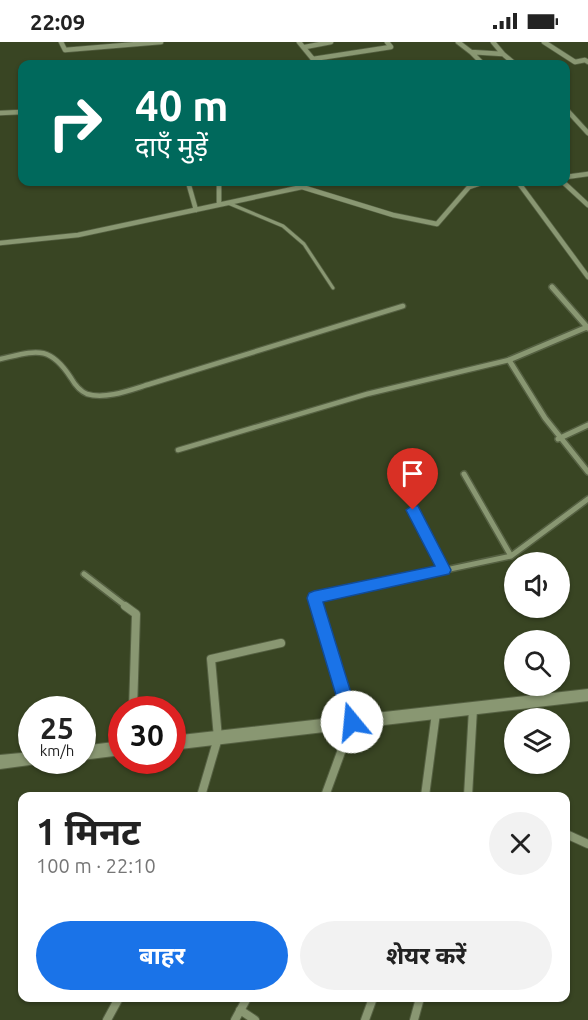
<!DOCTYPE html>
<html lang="hi">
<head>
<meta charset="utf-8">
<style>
	:root { --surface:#fff; --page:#f2f2f2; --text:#222; --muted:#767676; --accent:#1a73e8 }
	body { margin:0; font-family:Ubuntu,"Noto Sans Devanagari",sans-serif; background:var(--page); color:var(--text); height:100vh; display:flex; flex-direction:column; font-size:22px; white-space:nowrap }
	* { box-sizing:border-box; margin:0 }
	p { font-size:20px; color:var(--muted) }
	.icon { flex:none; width:33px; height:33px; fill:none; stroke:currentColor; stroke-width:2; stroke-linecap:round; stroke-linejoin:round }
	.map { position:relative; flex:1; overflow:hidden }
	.sheet { position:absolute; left:18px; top:750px; width:552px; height:210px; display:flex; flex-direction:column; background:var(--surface); border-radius:12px; box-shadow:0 2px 4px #0004 }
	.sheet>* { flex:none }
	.top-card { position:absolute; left:18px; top:18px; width:552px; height:126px; border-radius:12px; box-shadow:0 2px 4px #0004; background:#00695c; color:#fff; overflow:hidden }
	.tools { position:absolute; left:504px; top:510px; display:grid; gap:12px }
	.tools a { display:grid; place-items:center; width:66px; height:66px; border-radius:50%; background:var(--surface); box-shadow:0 2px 4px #0004; font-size:30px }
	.speed { position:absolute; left:18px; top:654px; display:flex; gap:12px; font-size:30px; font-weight:700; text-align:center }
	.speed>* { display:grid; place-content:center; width:78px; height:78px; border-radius:50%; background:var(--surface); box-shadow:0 2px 4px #0004; line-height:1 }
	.speed small { font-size:15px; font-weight:400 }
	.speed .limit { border:9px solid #d22; background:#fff; color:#111 }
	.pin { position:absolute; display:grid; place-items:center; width:51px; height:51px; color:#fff; margin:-62px -26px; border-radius:50% 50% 50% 0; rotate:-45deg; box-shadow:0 0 6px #0007 }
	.pin .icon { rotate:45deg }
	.me { position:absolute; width:66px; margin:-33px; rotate:343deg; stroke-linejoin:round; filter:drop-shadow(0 0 4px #0008) }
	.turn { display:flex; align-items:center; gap:21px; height:126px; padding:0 18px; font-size:27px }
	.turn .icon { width:78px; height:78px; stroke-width:2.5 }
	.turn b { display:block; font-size:42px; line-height:51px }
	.round { display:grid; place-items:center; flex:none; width:63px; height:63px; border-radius:32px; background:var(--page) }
	.summary { display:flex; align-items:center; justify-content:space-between; height:102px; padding:0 18px }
	h1 { font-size:36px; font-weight:700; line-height:45px }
	.primary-button { display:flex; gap:12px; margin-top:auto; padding:12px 18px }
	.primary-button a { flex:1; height:69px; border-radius:36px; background:var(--accent); color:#fff; font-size:24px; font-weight:700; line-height:69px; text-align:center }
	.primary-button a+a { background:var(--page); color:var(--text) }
	.status { display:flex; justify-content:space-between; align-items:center; height:42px; padding:0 30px; background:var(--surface); direction:ltr }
	.status svg { height:16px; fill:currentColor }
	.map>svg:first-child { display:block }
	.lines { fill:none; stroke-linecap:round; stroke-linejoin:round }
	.lane-far1-casing { stroke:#556042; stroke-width:4.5 }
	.lane-casing { stroke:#556042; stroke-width:7 }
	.street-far2-casing { stroke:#556042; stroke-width:6 }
	.street-far1-casing { stroke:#556042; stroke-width:8 }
	.street-casing { stroke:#556042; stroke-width:10 }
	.secondary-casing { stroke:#556042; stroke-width:2 }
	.lane-far1 { stroke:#899772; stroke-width:3 }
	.lane { stroke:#899772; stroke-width:4.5 }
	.street-far2 { stroke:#899772; stroke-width:4.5 }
	.street-far1 { stroke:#899772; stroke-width:5 }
	.street { stroke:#899772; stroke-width:8 }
	.secondary { fill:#899772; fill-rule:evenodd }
	.route { fill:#1a73e8; stroke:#114b97; stroke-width:1.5 }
</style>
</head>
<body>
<div class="status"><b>22:09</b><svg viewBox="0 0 49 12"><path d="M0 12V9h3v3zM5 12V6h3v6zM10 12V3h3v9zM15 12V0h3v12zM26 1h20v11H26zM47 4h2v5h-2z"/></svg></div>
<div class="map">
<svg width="588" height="978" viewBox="0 0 588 978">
	<rect width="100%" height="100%" fill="#394523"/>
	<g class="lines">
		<defs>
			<path id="lane-far1" d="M228 161 283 184 304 202 333 246"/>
			<path id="lane" d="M0 317C36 309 49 302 71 336 75 343 80 349 87 352 106 358 133 347 150 342L403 264
				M178 408 367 352 509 318"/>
			<path id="street-far2" d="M61 0 65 8 161 0
				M299 0 317 22
				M458 0 471 10 503 12 515 22
				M493 0 503 12
				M544 0 575 20 585 18 588 20
				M305 5 331 0
				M471 10 483 22
				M313 17 391 5 387 0
				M566 67 588 91
				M0 71 22 70
				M566 135 588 132
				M188 140 196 168
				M219 140V162
				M518 140 588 235
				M563 140 588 163
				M302 145 393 173 437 182 469 145 481 141 507 140
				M0 201 78 193 302 145 307 140"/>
			<path id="street-far1" d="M552 245 588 286
				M587 285 509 318 545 376 588 430
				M558 397 588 383
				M464 432 511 514
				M413 468 444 528
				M84 532 127 565
				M317 565 314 556 511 514 588 457"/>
			<path id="street" d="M125 564 136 572 133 668
				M316 564 352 680 325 754
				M201 754 218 696 211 617 281 601
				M425 754 436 671
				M468 754 473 667
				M566 792 588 802
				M240 968 255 978
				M107 978 119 956
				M235 978 247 956
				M365 978 373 956
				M414 978 420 956"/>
			<path id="secondary" d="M588 647V659L172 708V694Z
				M122 699V713L82 718V704Z
				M32 710V718H38L37 722 0 727V713Z"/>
		</defs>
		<use href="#lane-far1" class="lane-far1-casing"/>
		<use href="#lane" class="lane-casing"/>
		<use href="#street-far2" class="street-far2-casing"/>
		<use href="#street-far1" class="street-far1-casing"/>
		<use href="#street" class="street-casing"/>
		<use href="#secondary" class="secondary-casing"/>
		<use href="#lane-far1" class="lane-far1"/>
		<use href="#lane" class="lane"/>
		<use href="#street-far2" class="street-far2"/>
		<use href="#street-far1" class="street-far1"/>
		<use href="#street" class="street"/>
		<use href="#secondary" class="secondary"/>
	</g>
	<path class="route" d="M413 463 418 464 449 524 451 528 449 532 323 560 360 680 358 685 352 687 347 685 344 680 307 556 309 551 314 549 435 524 406 468Z"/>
</svg>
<div class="tools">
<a><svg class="icon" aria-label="sound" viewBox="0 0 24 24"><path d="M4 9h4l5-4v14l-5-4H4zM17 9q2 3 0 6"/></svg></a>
<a><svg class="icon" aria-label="search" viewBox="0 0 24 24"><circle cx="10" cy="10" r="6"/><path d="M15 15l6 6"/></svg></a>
<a><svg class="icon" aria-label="layers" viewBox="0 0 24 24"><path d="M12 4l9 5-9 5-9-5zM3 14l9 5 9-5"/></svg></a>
</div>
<div class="speed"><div>25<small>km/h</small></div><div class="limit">30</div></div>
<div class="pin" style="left:413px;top:468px;background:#d93025"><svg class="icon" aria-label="arrive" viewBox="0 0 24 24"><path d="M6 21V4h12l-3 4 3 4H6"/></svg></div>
<svg class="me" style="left:352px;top:680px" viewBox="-20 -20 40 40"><circle r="19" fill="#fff"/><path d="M0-13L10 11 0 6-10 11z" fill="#1a73e8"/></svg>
<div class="top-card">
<div class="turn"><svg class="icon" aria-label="right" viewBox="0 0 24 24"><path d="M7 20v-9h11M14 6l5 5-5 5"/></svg><div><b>40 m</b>दाएँ मुड़ें</div></div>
</div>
<section class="sheet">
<div class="summary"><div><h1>1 मिनट</h1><p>100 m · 22:10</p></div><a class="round"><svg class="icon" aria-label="close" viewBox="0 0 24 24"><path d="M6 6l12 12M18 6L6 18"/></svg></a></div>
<div class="primary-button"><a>बाहर</a><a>शेयर करें</a></div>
</section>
</div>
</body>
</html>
